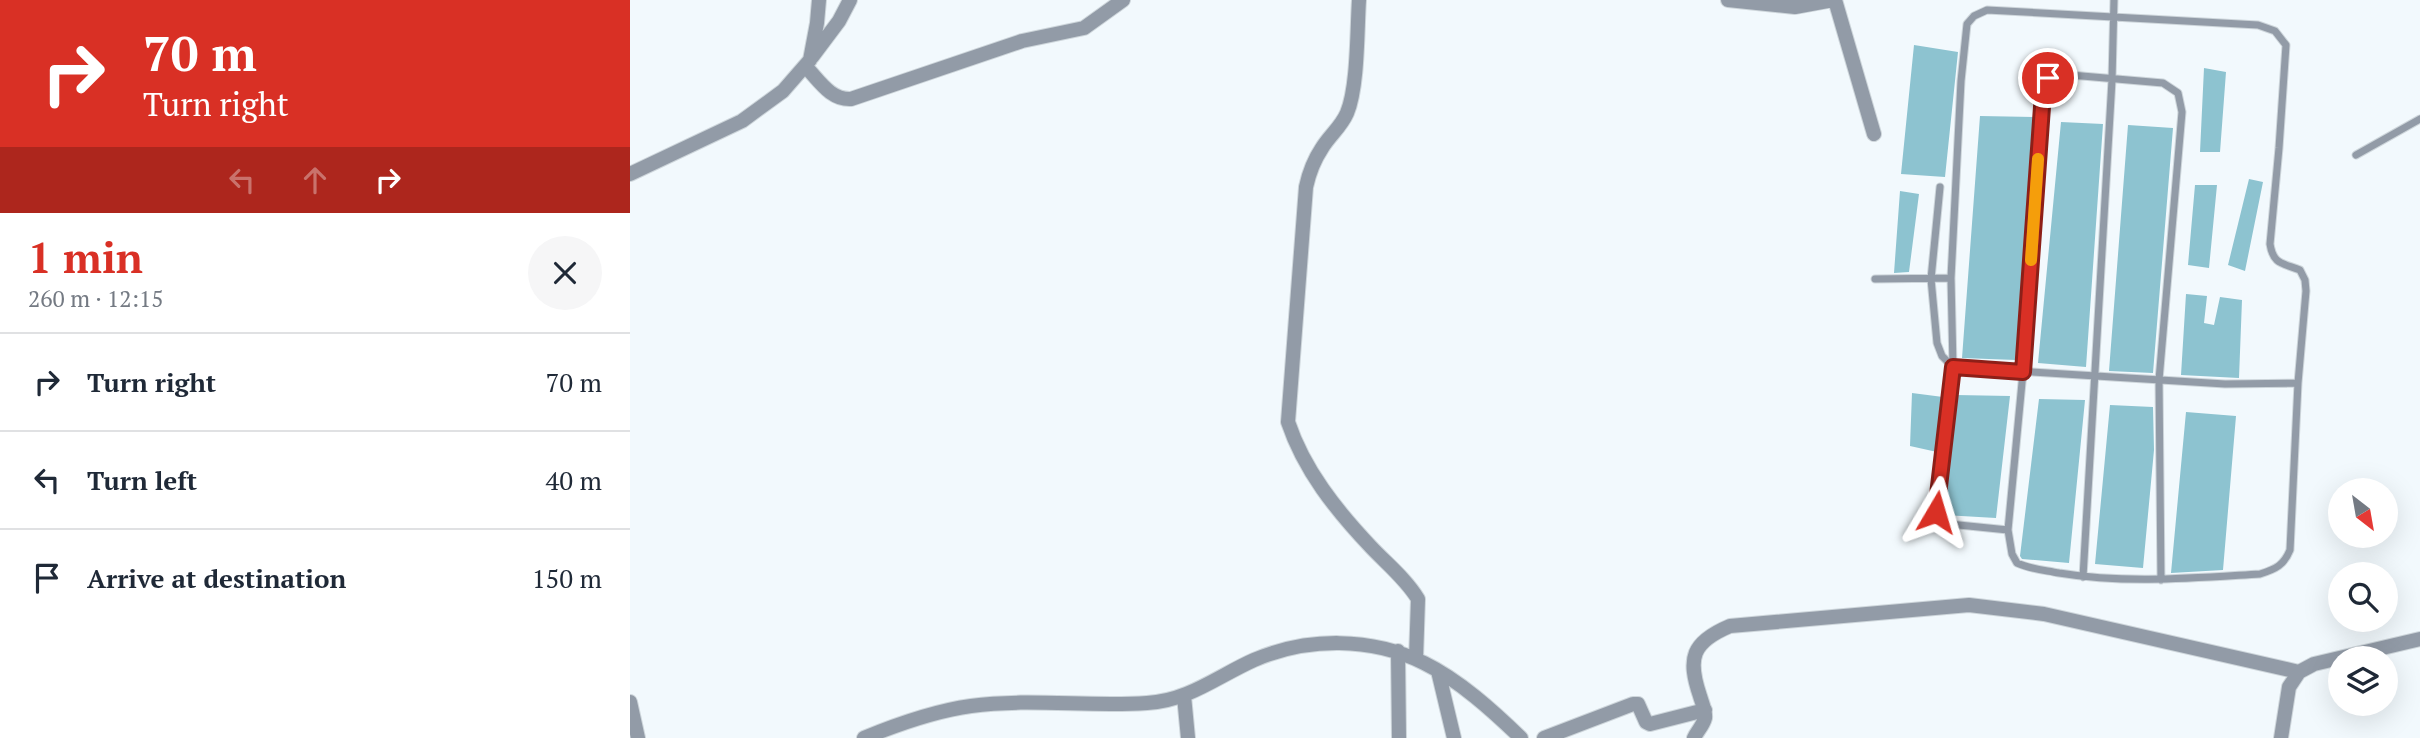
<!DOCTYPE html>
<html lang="en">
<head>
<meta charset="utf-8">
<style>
	:root { --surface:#fff; --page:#f6f6f7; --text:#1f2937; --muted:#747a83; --line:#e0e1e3; --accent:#d93025 }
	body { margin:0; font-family:"PT Serif",serif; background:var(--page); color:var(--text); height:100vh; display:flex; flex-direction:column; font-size:26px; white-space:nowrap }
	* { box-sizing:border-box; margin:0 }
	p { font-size:23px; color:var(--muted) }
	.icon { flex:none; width:38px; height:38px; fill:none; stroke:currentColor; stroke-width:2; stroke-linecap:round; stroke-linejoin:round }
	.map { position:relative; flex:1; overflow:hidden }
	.side { display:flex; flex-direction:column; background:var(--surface); width:630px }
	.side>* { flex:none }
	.guide { background:#d93025; color:#fff; overflow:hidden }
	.needle { width:46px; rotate:149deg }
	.fabs { position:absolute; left:1698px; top:478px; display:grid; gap:14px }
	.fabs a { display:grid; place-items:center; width:70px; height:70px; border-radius:50%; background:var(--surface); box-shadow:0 7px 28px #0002; font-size:35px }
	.pin { position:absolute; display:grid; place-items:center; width:60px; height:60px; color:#fff; margin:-30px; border:4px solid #fff; border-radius:50%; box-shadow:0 2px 7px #0007 }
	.me { position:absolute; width:77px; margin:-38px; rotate:7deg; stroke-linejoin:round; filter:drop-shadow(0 0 5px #0008) }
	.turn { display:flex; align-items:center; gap:24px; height:147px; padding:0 28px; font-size:32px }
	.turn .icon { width:91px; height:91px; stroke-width:2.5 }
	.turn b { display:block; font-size:49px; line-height:60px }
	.lanes { display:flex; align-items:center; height:66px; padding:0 28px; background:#0003; justify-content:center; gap:35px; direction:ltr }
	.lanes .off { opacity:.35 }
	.round { display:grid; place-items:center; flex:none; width:74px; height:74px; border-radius:37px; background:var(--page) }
	.summary { display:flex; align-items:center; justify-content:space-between; height:119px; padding:0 28px }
	h1 { font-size:42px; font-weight:700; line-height:52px; color:var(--accent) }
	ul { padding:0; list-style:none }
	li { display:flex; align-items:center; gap:21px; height:98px; padding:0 28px; border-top:2px solid var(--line) }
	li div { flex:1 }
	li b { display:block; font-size:26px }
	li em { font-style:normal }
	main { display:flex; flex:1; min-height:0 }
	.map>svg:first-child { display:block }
	.building { fill:#8dc3d0 }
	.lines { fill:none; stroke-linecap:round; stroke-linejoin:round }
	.service-casing { stroke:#ced6db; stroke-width:9 }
	.minor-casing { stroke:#ced6db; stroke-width:16 }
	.service { stroke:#929ba7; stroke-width:7 }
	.minor { stroke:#929ba7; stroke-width:14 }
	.route-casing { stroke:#8d1f18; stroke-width:18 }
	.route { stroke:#d93025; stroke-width:12 }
	.slow { stroke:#f59e0b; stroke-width:12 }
</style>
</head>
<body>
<main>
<section class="side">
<div class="guide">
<div class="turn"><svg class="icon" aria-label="right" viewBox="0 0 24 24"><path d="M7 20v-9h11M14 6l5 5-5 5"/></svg><div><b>70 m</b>Turn right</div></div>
<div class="lanes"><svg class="icon off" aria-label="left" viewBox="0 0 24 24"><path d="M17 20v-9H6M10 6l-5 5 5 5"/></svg><svg class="icon off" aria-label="ahead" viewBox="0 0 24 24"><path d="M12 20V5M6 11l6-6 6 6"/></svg><svg class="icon" aria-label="right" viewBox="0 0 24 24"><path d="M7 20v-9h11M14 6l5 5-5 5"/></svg></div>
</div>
<div class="summary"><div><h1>1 min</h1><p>260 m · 12:15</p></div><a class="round"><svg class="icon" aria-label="close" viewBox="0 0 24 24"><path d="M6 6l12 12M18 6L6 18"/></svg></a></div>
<ul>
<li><svg class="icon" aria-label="right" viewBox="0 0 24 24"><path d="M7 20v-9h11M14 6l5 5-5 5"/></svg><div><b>Turn right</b></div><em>70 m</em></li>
<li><svg class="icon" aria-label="left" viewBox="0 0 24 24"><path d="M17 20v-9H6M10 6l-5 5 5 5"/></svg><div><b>Turn left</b></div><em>40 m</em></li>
<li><svg class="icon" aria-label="arrive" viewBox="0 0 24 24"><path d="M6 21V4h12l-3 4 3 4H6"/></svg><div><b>Arrive at destination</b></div><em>150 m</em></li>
</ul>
</section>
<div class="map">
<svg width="1790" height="738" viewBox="0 0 1790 738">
	<rect width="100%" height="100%" fill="#f2f9fd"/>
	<path class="building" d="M1284 45 1328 52 1315 177 1271 174Z
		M1574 68 1596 72 1590 152H1570Z
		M1350 116 1405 117 1386 360 1332 358Z
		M1431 122 1473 124 1456 367 1408 363Z
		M1498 125 1543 128 1523 373 1479 371Z
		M1619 179 1633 182 1615 271 1598 265Z
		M1565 185H1587L1579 268 1558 265Z
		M1270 191 1289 194 1279 272 1264 273Z
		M1556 294 1577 296 1574 323 1584 325 1590 297 1612 300 1609 378 1551 375Z
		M1282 393 1313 397 1307 452 1280 446Z
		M1326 395 1380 396 1366 518 1314 515 1312 511Z
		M1409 399 1455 400 1439 563 1392 559 1390 556Z
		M1480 405 1523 407 1524 450 1513 568 1465 564Z
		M1556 412 1606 416 1593 570 1541 573Z"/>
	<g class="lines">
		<defs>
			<path id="service" d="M1357 10 1628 25 1645 31 1656 45 1649 148 1640 244C1643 264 1652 263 1670 270L1675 280 1676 291 1668 383 1660 550C1654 565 1646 569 1630 574 1563 578 1496 584 1429 573 1414 570 1400 569 1387 563L1382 554 1378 530 1319 524 1310 521 1306 512 1323 367 1321 278 1331 81 1337 24 1344 16Z
				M1726 155 1790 119
				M1310 187 1301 279 1307 343 1312 356 1323 367 1595 384 1668 383
				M1245 279 1321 278
				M1378 530 1393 372 1413 92 1418 78 1429 74 1533 83 1548 93 1552 112 1529 380 1531 580
				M1453 577 1482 80 1484 0"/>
			<path id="minor" d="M729 0C727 30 728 87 717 113 711 127 700 135 692 148 684 160 679 173 676 187L658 422C674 470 706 510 741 547 756 563 776 579 788 599L786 659
				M1098 0 1165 7 1203 0
				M1205 0 1244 134
				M182 57 209 21 220 0
				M175 66C189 80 200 100 221 99L392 41 454 28 493 0
				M0 174 112 121 153 91 180 60 187 23 189 0
				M768 651 769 738
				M808 671 824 738
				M554 696 558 738
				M0 702 8 738
				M234 738C268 724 304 711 341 706 399 698 458 707 517 703 558 701 588 676 624 660 678 637 741 637 794 663 829 680 863 711 891 738
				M914 738 1003 704H1008L1016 722 1020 724 1075 710
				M1064 738C1067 731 1073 726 1075 718 1076 711 1072 703 1070 696 1057 658 1062 642 1100 626L1339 605 1414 614 1669 672
				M1651 738 1659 687 1669 672 1684 664 1790 639"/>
		</defs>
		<use href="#service" class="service-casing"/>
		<use href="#minor" class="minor-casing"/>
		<use href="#service" class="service"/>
		<use href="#minor" class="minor"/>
	</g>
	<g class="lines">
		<defs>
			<path id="route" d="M1306 512 1323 367 1393 372 1413 93 1418 78"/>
		</defs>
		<use href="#route" class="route-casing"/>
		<use href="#route" class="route"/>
		<path class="slow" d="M1401 260 1408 159"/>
	</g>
</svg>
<div class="fabs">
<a><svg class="needle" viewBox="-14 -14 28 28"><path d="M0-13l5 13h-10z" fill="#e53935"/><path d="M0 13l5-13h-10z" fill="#747a83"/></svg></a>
<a><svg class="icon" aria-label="search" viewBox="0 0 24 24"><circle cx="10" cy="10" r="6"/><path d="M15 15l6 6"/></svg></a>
<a><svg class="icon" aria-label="layers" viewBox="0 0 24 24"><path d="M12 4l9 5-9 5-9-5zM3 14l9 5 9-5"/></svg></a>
</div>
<div class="pin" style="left:1418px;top:78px;background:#d93025"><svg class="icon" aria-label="arrive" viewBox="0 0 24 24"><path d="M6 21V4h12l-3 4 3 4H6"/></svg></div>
<svg class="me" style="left:1306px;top:512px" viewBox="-20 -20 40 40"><path d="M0-17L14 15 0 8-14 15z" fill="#d93025" stroke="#fff" stroke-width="4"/></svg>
</div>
</main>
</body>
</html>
